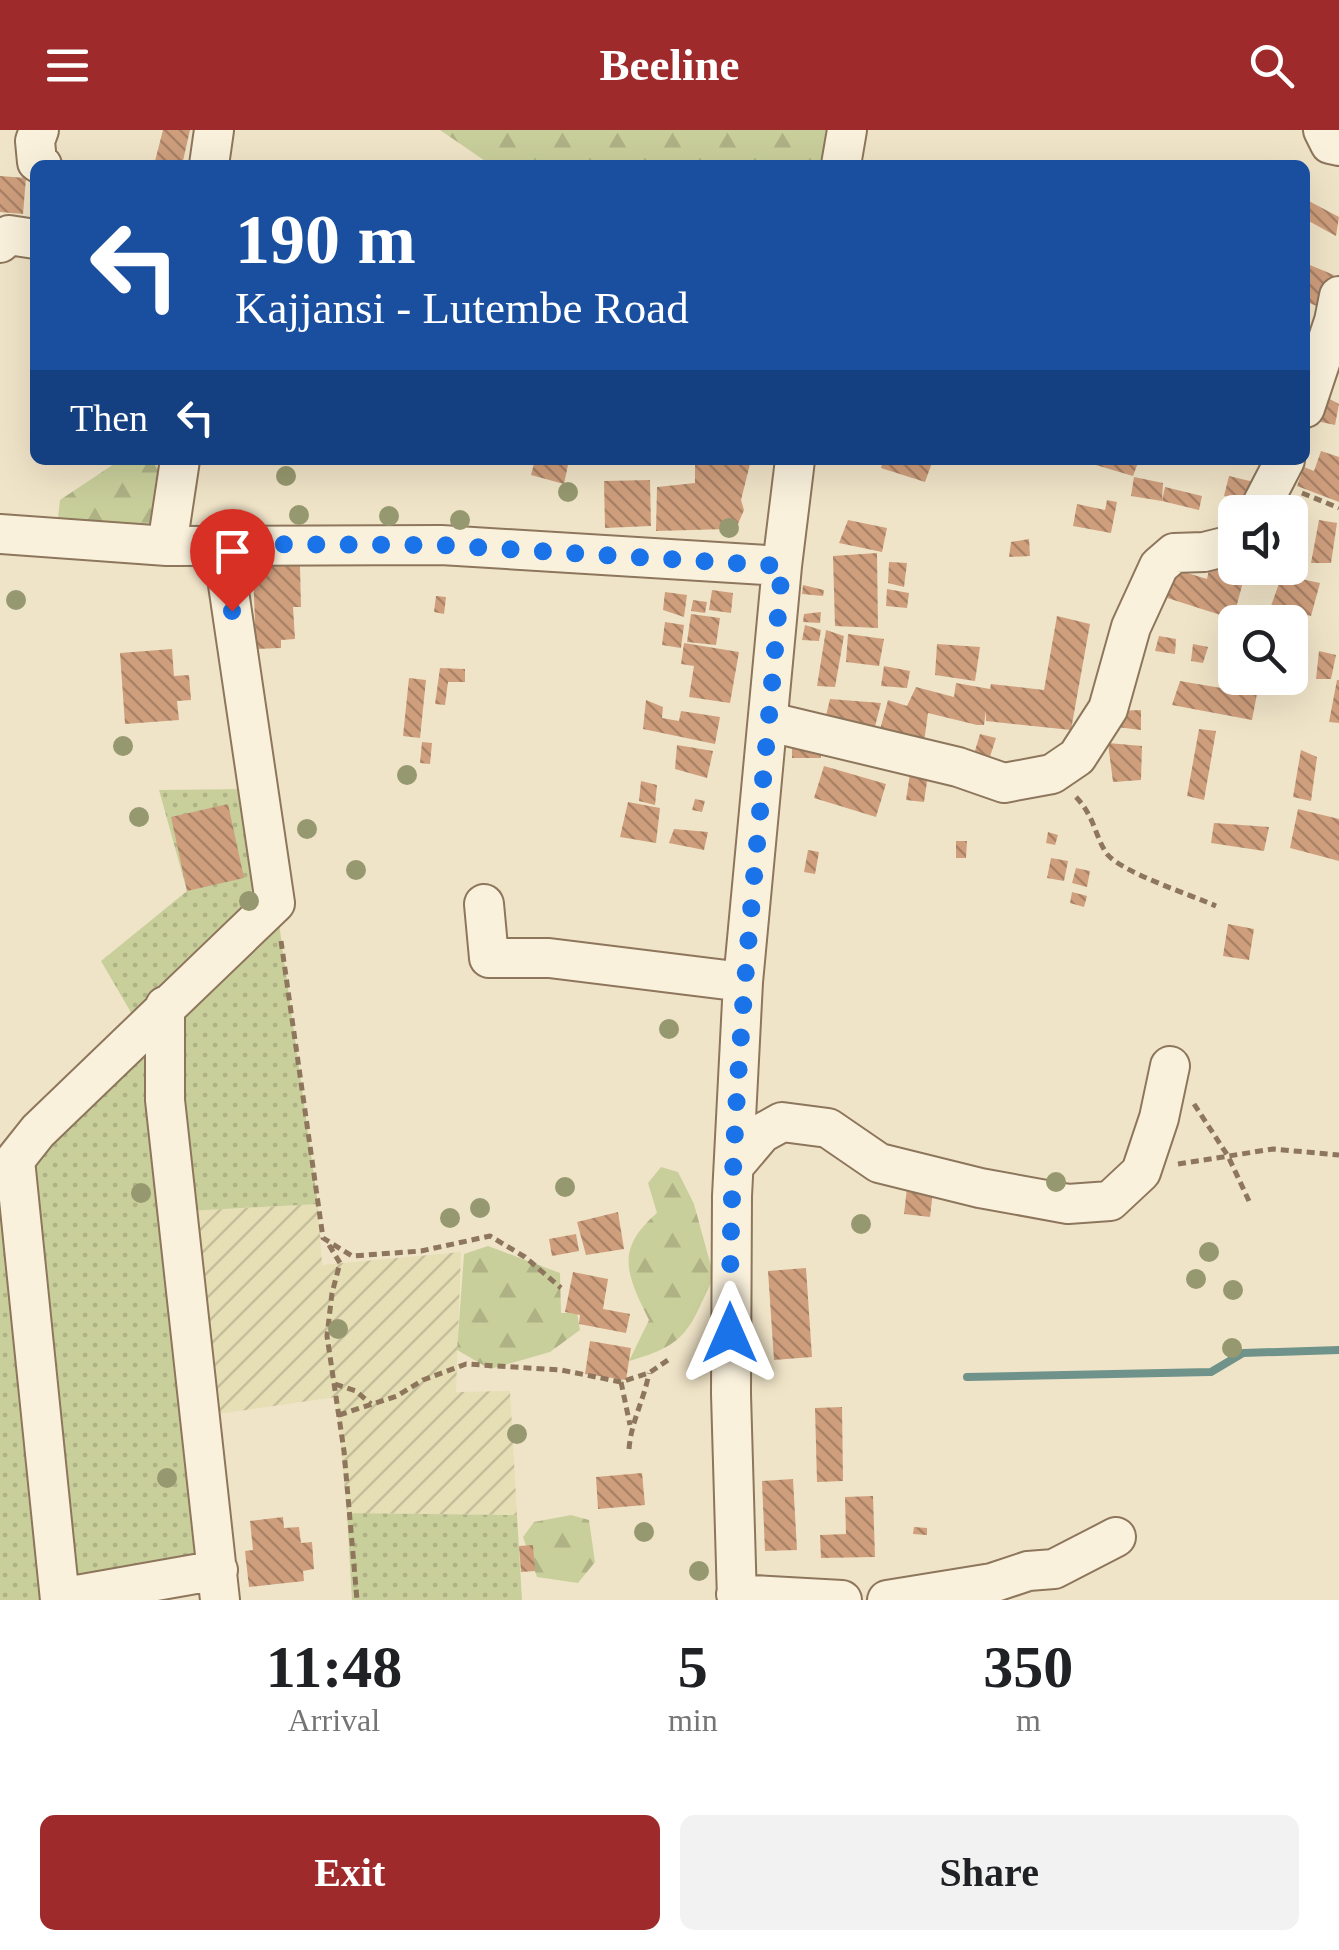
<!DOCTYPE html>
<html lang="en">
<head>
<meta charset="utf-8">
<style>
	:root { --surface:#fff; --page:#f2f2f2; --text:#202124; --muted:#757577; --accent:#9e2a2b }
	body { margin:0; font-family:"Times New Roman",serif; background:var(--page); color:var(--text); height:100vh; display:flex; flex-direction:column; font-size:38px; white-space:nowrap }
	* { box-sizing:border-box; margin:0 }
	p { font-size:32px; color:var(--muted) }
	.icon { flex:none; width:55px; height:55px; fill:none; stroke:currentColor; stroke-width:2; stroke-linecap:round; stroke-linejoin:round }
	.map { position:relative; height:1470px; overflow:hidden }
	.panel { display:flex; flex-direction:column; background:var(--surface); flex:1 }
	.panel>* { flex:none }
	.hud { position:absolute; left:30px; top:30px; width:1280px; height:305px; border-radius:15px; box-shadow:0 10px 40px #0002; background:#1a4fa0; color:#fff; overflow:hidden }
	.fabs { position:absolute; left:1218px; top:365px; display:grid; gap:20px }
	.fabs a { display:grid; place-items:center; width:90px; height:90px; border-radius:15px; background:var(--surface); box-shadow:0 10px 40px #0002; font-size:50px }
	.pin { position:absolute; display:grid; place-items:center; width:85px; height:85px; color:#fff; margin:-102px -42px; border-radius:50% 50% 50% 0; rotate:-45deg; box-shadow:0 0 10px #0007 }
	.pin .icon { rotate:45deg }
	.me { position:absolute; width:110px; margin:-55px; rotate:0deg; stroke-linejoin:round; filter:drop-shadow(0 0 8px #0008) }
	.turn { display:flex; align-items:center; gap:35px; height:210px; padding:0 40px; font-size:45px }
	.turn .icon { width:130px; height:130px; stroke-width:2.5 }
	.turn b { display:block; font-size:70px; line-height:85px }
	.then { display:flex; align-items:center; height:95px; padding:0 40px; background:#0003; gap:20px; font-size:38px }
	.eta { display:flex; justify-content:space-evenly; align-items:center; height:170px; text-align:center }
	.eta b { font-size:60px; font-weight:700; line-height:70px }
	.action { display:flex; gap:20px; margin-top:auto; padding:20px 40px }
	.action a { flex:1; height:115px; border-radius:15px; background:var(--accent); color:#fff; font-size:40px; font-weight:700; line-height:115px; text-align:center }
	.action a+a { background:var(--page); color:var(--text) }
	header { display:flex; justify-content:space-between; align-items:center; height:130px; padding:0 40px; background:var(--accent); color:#fff; font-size:45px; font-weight:700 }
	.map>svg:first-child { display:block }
	.farmland { fill:url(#farmland-furrows) }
	.grass { fill:url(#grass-dots) }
	.forest { fill:url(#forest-firs) }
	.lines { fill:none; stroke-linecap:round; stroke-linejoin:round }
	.stream { stroke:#6f938a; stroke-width:8 }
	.building { fill:url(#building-back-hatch) }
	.minor-casing { stroke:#8d765c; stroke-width:42 }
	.path { stroke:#8d765c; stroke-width:5; stroke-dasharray:8 5; stroke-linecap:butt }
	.minor { stroke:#faf1dc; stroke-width:38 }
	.tree { fill:#96986f }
	.route { stroke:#1a73e8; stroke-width:18; stroke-dasharray:0 32.4 }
</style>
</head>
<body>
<header><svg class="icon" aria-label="menu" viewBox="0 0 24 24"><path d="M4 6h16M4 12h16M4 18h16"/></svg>Beeline<svg class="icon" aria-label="search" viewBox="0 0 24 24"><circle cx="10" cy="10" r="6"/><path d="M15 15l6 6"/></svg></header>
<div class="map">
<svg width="1339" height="1470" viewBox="0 0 1339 1470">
	<defs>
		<pattern id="farmland-furrows" width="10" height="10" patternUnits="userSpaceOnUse" patternTransform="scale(2.5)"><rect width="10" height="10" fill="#e6deb5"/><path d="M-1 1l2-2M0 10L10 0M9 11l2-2" fill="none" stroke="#c6bf9b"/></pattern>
		<pattern id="grass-dots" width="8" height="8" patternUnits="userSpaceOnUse" patternTransform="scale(2.5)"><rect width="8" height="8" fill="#c9cf9b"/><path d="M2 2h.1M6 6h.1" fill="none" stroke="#aeb285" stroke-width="1.8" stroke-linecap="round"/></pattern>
		<pattern id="forest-firs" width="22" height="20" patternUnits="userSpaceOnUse" patternTransform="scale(2.5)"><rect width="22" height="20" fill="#c9cf9b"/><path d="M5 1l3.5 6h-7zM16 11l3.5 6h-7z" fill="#aeb285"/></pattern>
		<pattern id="building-back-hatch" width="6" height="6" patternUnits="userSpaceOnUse" patternTransform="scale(2.5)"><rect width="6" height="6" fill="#cf9f7d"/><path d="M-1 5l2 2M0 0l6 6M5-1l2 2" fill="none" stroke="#a98266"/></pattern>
	</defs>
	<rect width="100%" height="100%" fill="#f0e4c8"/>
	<path class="farmland" d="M318 1074 322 1135 461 1122 456 1262 510 1261 517 1385 347 1383 336 1267 211 1285 188 1081Z"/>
	<path class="grass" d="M248 659 258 744 235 802 133 886 101 831 187 761 159 660Z
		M278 786 318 1074 188 1081 174 889Z
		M156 913 198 1428 80 1451 68 1446 29 1050 35 1018Z
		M0 1061 52 1470H0Z
		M347 1383 517 1385 522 1470H352Z"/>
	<path class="forest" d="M440 0H829L828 35H491Z
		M120 330H153C170 352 161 377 147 397L92 399 58 387 60 370Z
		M661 1037 678 1042 694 1074 714 1147C688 1199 690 1214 629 1231L649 1190C627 1145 614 1120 657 1083L648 1053Z
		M488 1116 560 1143 561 1183H577L580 1200 550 1222 490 1239 457 1220 464 1124Z
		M571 1385 589 1390 595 1432 578 1453 537 1447 523 1407 534 1392Z"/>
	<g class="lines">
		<path class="stream" d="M967 1247 1211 1242 1243 1223 1339 1220"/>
	</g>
	<path class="building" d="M163 0H190L182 35H154Z
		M0 46 26 48 23 84 0 82Z
		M1305 69 1339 87 1336 106 1305 89Z
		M1305 133 1334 145 1321 178 1305 171Z
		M1326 267 1339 274 1335 295 1321 292Z
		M1321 321 1339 327V372L1297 356 1304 337 1314 341Z
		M535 330H569L564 354 531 345Z
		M695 330H751L741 370 744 380 738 394 728 399 656 401 657 357 695 353Z
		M883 330H933L925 352 881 338Z
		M1079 330H1139L1133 346Z
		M1229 346 1258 353 1253 373 1224 366Z
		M1134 347 1163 353 1162 371 1131 366Z
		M650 350 651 396 605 398 604 351Z
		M1165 357 1202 366 1199 380 1162 371Z
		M1107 370 1117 372 1111 403 1073 396 1077 374 1105 380Z
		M848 390 887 398 882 422 839 413Z
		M1319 390 1337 393 1331 433H1311Z
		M1029 409 1030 426 1009 427 1011 412Z
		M877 423 878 498 835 496 833 426Z
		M292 428V436H300L301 477H293L295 509 281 510V518L256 519 253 440 267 439 266 429Z
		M889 432 907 433 904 457 888 453Z
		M1210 435 1243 452 1233 489 1158 465 1167 437 1207 449Z
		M1282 445 1320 453 1311 486 1271 476Z
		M803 455 824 460 823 466 802 464Z
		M887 459 909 463 907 478 886 476Z
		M712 460 733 463 731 483 709 480Z
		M665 462 687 465 684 487 663 480Z
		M436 466 446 467 444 484 434 482Z
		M693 470 707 472 705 483 691 481Z
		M821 482 820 493 803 492 804 484Z
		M691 484 720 488 716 515 687 512Z
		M1057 486 1090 494 1071 600 986 591V580L984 595H977L928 583 923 620 878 607 888 570 907 576 916 557 954 567 956 553 990 559 991 554 1044 560Z
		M665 492 684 495 681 518 662 515Z
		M805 495 821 500 819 511 802 510Z
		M826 500 844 506 835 557 817 556Z
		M848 504 884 509 879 536 846 532Z
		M1159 506 1176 509 1175 524 1155 521Z
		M684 513 739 522 730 573 689 567 694 536 681 534Z
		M937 514 980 517 975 551 935 545Z
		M1193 514 1208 517 1203 533 1191 531Z
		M172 519 174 546 189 545 191 570 177 571 179 590 125 594 120 523Z
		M1319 521 1336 525 1331 549H1316Z
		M1227 535 1235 537V548H1260L1252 590 1172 575 1180 551 1221 558Z
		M884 536 910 541 907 558 881 556Z
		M440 538 465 539V552H448L445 575 435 574Z
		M409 548 426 550 420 608 403 606Z
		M1337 550H1339V593L1329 592Z
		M830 569 881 573 873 604 823 598Z
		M646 570 663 577 662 588 679 591 681 581 720 587 715 614 643 599Z
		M1141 580V600L1117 597 1120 581Z
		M1199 599 1216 601 1204 670 1187 666Z
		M980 604 996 608 987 636 972 631Z
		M422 612 432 613 430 634 420 633Z
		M1108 613 1142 616 1141 650 1113 652Z
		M677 615 713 621 707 648 675 639Z
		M820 616 821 628H792V617Z
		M1301 620 1317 627 1311 671 1293 667Z
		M824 636 886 654 876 687 814 668Z
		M910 643 928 645 924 672 906 670Z
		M641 651 657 655 655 675 639 671Z
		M695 669 705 671 702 682 692 680Z
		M628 672 660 678 656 713 620 707Z
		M228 674 244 748 187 761 171 687Z
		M1298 679 1339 689V731L1290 718Z
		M1214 693 1269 697 1264 721 1211 713Z
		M674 699 708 702 704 720 669 713Z
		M1048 702 1058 705 1055 715 1046 713Z
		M956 711H967L966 728H956Z
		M808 720 819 722 815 744 804 742Z
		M1051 728 1068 731 1064 751 1047 748Z
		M1076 738 1090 741 1087 757 1072 753Z
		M1072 762 1087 766 1084 777 1070 773Z
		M1228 794 1254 799 1249 830 1223 826Z
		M907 1058 933 1061 930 1087 904 1084Z
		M618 1082 624 1119 586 1125 577 1092Z
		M576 1104 579 1121 552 1126 549 1109Z
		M806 1138 812 1227 774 1230 768 1141Z
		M573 1142 608 1149 603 1179 630 1184 626 1203 579 1194 580 1185 565 1182Z
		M590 1211 631 1218 626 1250 585 1244Z
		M842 1277 843 1351 817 1352 815 1278Z
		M642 1343 645 1375 598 1379 596 1347Z
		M793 1349 797 1420 765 1421 762 1351Z
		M873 1366 875 1427 821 1428 820 1405 846 1404 845 1367Z
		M283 1387 284 1398 299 1397 301 1413 312 1412 314 1439 303 1441 304 1451 249 1457 245 1421 253 1420 250 1391Z
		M914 1397 927 1398V1405L913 1404Z
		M533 1415 535 1441 521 1442 519 1416Z"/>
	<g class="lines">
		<defs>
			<path id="minor" d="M39 0 35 11 37 32 42 35
				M1323 0 1330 14 1339 16
				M209 35 214 0
				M841 35 847 0
				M0 113 9 105 35 109
				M1305 278 1334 191 1339 166
				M1258 382 1285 330
				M0 404 167 416 441 415 782 436
				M167 416 180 330
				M770 592 958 637 1004 653 1052 644 1077 627 1108 579 1131 497 1159 436 1174 423 1204 422 1228 416 1235 410
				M484 774 489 828H549L743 852
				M165 876V970L220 1470
				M734 1036 762 1003 782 992 828 998 879 1033 980 1058 1068 1074 1110 1071 1141 1042 1159 988 1170 936
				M736 1464 842 1470
				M60 1468 218 1440
				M60 1470 15 1030 38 1001 275 773 222 414
				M737 1470 731 1264 732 1066 743 852 782 436 795 330
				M887 1470 992 1453 1028 1441 1054 1439 1116 1407"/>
		</defs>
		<use href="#minor" class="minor-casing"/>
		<path class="path" d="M1302 363 1339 378
			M1076 667C1095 687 1095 707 1107 724 1121 742 1191 765 1216 776
			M281 811 323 1108 352 1126 421 1121 490 1106 525 1127 561 1158
			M1194 974 1228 1026 1249 1071
			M1178 1034 1273 1019 1339 1025
			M329 1115 340 1133 332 1163 327 1206 344 1321 357 1470
			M621 1252 630 1295
			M335 1254 356 1261 371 1274
			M339 1285 397 1266 423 1250 466 1234 561 1240 621 1252 649 1243 671 1228
			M629 1319C631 1292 644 1270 649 1243"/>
		<use href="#minor" class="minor"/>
	</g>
	<g class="tree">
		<circle cx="286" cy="346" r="10"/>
		<circle cx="568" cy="362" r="10"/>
		<circle cx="299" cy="385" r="10"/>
		<circle cx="389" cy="386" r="10"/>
		<circle cx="460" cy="390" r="10"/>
		<circle cx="729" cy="398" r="10"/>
		<circle cx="16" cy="470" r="10"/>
		<circle cx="123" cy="616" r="10"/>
		<circle cx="407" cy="645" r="10"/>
		<circle cx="139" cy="687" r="10"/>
		<circle cx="307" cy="699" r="10"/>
		<circle cx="356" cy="740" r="10"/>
		<circle cx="249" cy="771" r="10"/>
		<circle cx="669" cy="899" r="10"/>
		<circle cx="1056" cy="1052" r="10"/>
		<circle cx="565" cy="1057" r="10"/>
		<circle cx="141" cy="1063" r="10"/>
		<circle cx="480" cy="1078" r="10"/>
		<circle cx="450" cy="1088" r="10"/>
		<circle cx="861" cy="1094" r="10"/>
		<circle cx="1209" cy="1122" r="10"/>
		<circle cx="1196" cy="1149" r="10"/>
		<circle cx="1233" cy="1160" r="10"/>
		<circle cx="338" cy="1199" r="10"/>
		<circle cx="1232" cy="1218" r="10"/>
		<circle cx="517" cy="1304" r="10"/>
		<circle cx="167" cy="1348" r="10"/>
		<circle cx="644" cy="1402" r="10"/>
		<circle cx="699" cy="1441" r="10"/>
	</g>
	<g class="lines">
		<path class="route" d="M232 481 222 414 440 415 782 436C762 691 728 946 730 1203"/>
	</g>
</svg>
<div class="fabs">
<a><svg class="icon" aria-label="sound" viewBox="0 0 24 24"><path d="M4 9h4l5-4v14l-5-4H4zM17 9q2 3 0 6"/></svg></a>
<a><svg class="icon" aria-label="search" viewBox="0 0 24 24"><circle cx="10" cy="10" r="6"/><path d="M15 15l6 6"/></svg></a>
</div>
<div class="pin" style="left:232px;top:481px;background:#d93025"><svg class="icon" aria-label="arrive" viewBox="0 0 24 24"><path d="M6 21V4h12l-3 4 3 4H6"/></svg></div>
<svg class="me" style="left:730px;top:1203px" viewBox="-20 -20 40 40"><path d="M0-17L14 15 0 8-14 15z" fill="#1a73e8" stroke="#fff" stroke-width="4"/></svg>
<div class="hud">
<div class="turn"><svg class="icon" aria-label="left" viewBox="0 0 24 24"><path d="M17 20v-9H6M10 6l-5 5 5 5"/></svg><div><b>190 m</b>Kajjansi - Lutembe Road</div></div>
<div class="then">Then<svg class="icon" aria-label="left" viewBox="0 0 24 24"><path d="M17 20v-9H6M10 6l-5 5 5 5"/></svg></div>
</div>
</div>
<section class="panel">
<div class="eta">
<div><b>11:48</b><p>Arrival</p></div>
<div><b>5</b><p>min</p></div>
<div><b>350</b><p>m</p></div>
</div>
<div class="action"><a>Exit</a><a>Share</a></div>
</section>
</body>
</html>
